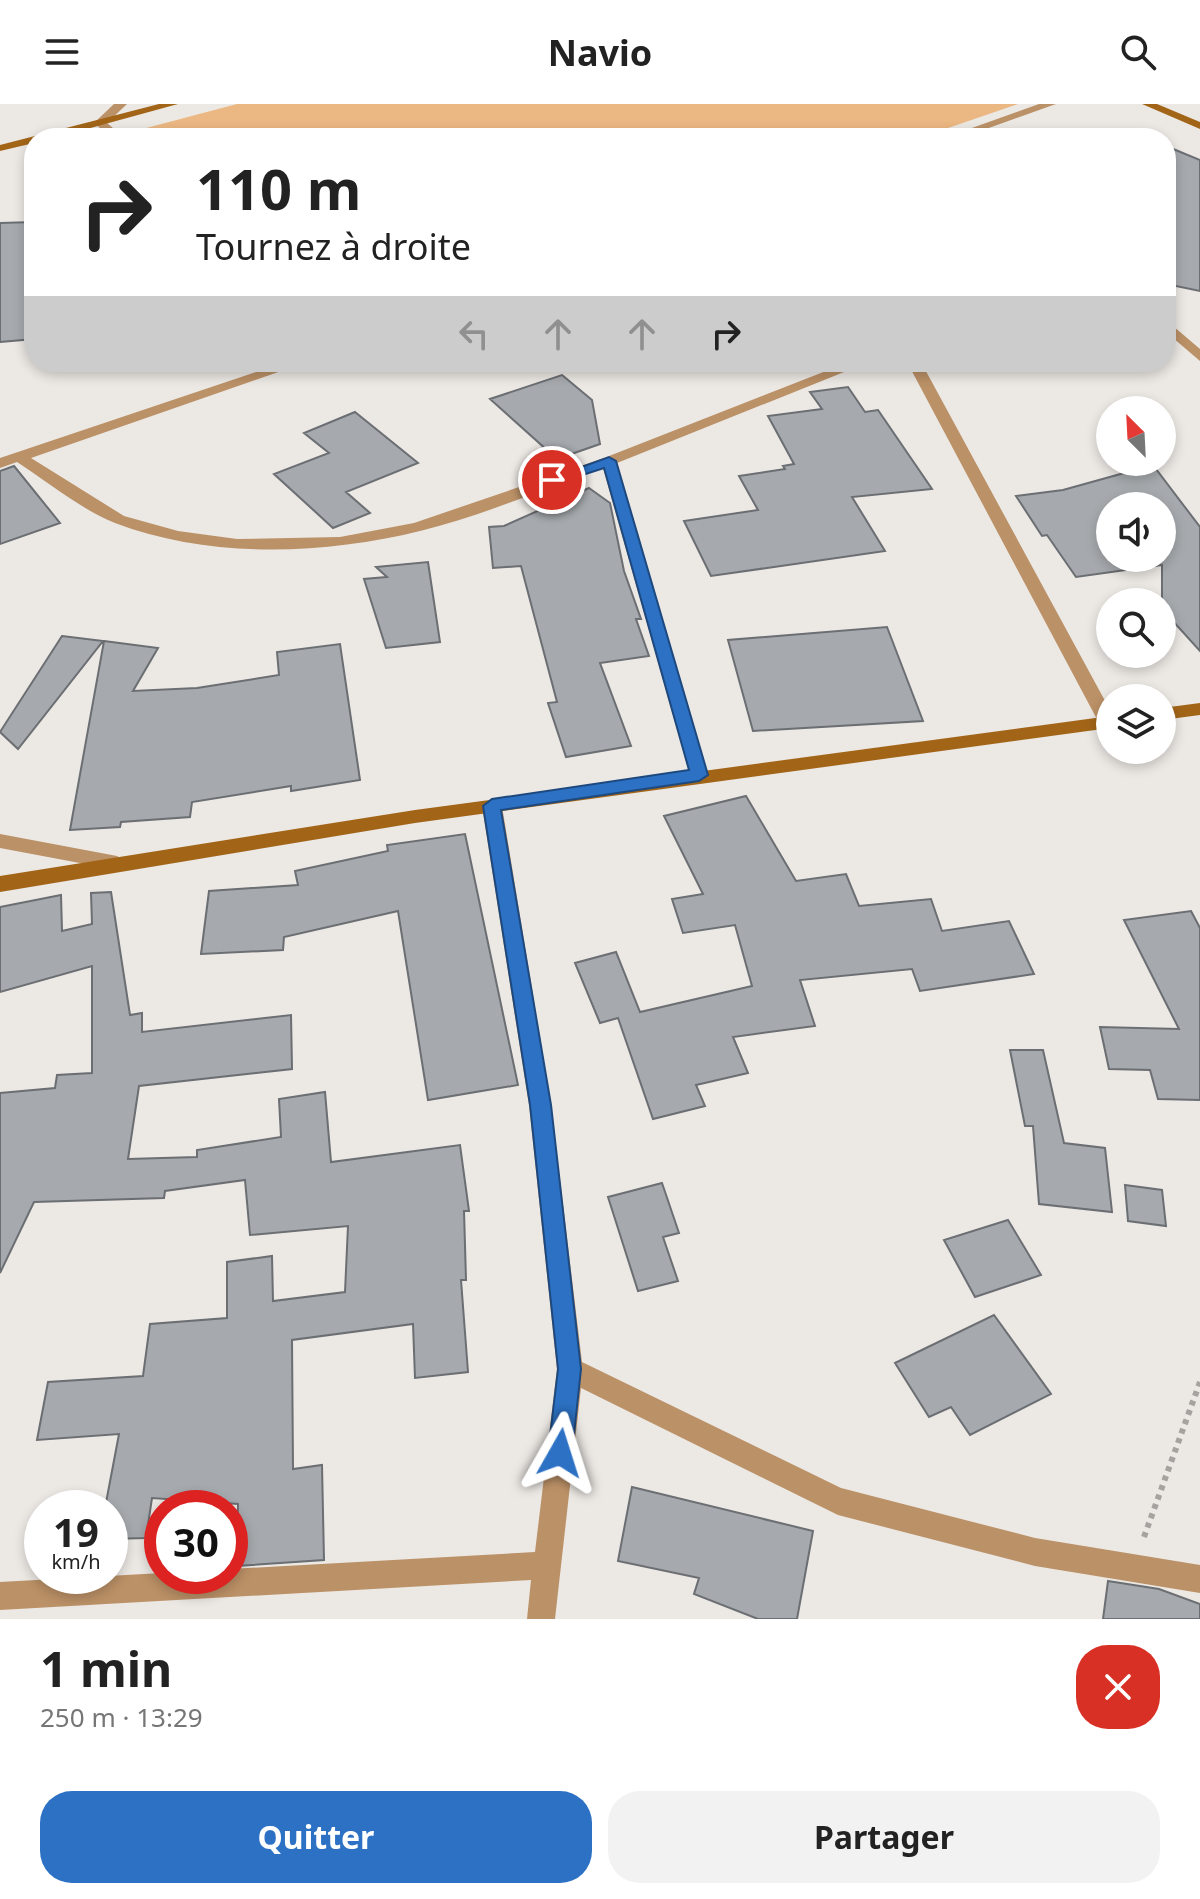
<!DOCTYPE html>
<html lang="fr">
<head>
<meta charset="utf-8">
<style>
	:root { --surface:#fff; --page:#f2f2f2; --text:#222; --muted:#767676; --accent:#2c71c3 }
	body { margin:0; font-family:"Noto Sans",sans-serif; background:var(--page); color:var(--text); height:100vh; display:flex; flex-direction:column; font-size:30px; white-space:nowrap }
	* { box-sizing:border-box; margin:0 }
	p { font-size:26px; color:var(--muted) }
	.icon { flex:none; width:44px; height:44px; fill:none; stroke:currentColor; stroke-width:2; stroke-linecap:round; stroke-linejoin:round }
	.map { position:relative; height:1515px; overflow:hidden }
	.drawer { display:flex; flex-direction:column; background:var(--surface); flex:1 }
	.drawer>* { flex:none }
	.banner { position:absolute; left:24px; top:24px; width:1152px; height:244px; border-radius:32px; box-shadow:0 4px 12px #0003; background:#fff; color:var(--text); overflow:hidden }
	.needle { width:52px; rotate:336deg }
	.tools { position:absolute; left:1096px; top:292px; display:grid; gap:16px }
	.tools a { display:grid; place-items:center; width:80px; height:80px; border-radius:50%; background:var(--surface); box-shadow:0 4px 12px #0003; font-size:40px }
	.speed { position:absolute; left:24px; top:1386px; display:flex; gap:16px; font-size:40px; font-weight:700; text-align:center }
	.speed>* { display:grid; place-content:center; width:104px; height:104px; border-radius:50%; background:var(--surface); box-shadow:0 4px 12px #0003; line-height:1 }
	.speed small { font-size:20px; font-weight:400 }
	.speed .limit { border:12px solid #d22; background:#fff; color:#111 }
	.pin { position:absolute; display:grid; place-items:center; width:68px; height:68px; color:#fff; margin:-34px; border:4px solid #fff; border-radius:50%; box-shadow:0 2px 8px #0007 }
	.me { position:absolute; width:88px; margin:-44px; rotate:6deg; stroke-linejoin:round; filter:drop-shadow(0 0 6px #0008) }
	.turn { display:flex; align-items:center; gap:28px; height:168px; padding:0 40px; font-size:36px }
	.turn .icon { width:104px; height:104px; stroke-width:2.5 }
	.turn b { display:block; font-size:56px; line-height:68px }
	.lanes { display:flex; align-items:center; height:76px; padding:0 40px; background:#0003; justify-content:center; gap:40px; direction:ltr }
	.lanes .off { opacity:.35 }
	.round { display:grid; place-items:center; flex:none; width:84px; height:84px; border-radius:32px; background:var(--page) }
	.head { display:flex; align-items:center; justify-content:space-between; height:136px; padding:0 40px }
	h1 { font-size:48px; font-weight:700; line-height:60px }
	.primary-button { display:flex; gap:16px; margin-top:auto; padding:16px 40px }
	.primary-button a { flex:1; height:92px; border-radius:32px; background:var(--accent); color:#fff; font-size:32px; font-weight:700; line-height:92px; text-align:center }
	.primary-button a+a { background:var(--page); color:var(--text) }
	header { display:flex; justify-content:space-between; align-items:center; height:104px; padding:0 40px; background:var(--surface); font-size:36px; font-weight:700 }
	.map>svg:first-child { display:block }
	.green { fill:#ebb782 }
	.building { fill:#a6aaae; stroke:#6b6e72; stroke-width:2; fill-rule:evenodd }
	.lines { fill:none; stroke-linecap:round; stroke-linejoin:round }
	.path { stroke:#a5a29f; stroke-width:6; stroke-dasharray:5 5; stroke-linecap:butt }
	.street { fill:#bb9167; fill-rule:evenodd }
	.secondary { fill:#a26518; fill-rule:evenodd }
	.route { fill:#2c71c3; stroke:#1d497f; stroke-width:2 }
</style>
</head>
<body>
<header><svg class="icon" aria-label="menu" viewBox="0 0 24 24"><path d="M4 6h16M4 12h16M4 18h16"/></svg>Navio<svg class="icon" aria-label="search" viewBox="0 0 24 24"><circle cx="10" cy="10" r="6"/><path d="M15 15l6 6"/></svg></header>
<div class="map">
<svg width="1200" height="1515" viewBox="0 0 1200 1515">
	<rect width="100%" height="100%" fill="#ece8e4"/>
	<path class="green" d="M237 0H1018L919 34H145L135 27Z"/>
	<path class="building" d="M1166 42 1200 56V187L1166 180Z
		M34 118V235L0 238V119Z
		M562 271 592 296 600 340 557 355 490 295Z
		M848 283 865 308 878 306 932 385 852 393 885 447 711 472 684 417 758 406 739 372 785 365 783 362 794 360 768 312 822 305 810 288Z
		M355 308 418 359 346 388 370 409 333 424 274 370 329 349 304 329Z
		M1153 361 1200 423V547L1162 505V461L1076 473 1047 431 1042 432 1016 392 1063 386ZM1110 402H1162V454H1110Z
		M14 362 60 419 0 440V367Z
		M589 384 610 399 624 467 641 515H636L649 552 600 559 631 642 566 653 548 599 557 598 521 462 493 464 489 423 504 422Z
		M428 458 440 538 386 544 364 475 387 473 376 463Z
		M887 523 923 617 753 627 728 536Z
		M62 532 103 537 18 645 0 628Z
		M104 537 158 544 133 587 197 584 279 571 277 548 340 540 360 676 291 687V682L192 698 190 713 121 718 120 723 70 726Z
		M746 692 796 777 846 770 859 802 931 795 942 827 1009 817 1034 870 920 887 912 865 800 876 815 922 733 933 748 969 696 981 705 1002 653 1015 618 914 600 919 575 859 616 848 640 908 752 882 735 821 683 829 672 795 703 790 664 712Z
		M465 730 518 981 428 996 398 807 284 833 283 846 201 850 209 787 298 781 295 767 388 747 387 741Z
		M111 788 130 911 142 909V928L291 911 292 965 139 982 128 1055 197 1053V1046L281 1033 279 995 325 988 331 1058 460 1041 469 1107H464L466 1176H461L468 1268 415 1274 413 1220 292 1236 293 1365 322 1361 324 1456 237 1462 238 1400 152 1394 146 1434 110 1435V1404H105L119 1330 37 1336 48 1278 143 1272 150 1220 227 1214V1158L272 1152 273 1197 345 1188 348 1122 250 1131 245 1076 165 1087 164 1094 34 1098 0 1169V989L55 984 57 971 92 969V862L0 888V803L61 791 62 827 92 820 91 789Z
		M1191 807 1200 824V996L1158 995 1150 966 1109 965 1100 923 1179 925 1124 816Z
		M1010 946H1043L1064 1039 1105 1044 1112 1108 1039 1100 1033 1022H1025Z
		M662 1079 679 1129 663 1133 678 1177 638 1187 608 1093Z
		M1125 1081 1162 1086 1166 1122 1128 1117Z
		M1008 1116 1041 1171 975 1193 944 1136Z
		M994 1211 1051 1290 970 1331 951 1303 929 1313 895 1259Z
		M632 1383 813 1427 797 1515H758L694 1490 699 1474 618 1457Z
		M1108 1477 1159 1485 1200 1500V1515H1103Z"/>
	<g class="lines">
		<path class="path" d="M1144 1433 1200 1278"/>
		<path class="street" d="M114 0H127L107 19 125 34H112L94 19Z
			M1039 0H1056L961 34H944Z
			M1166 216 1200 245V257L1166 228Z
			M286 258H307L31 354 124 412 178 427 237 435 340 433 414 419 604 354 849 258H869L617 359 708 671 706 676 699 678 690 671 603 364C543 385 482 412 420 427 322 451 210 455 115 419 85 408 45 376 17 358L0 364V354Z
			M907 258H921L1110 606V625L1102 623 1099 619Z
			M492 695 502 702 551 1001 582 1258 841 1384 1035 1434 1200 1461V1489L1035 1462 838 1411 581 1284 555 1515H527L531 1476 0 1506V1478L162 1469V1472H230V1465L535 1448 557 1265 529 1001 482 702Z
			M0 730 117 752 127 759 117 766 0 744Z"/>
		<path class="secondary" d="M159 0H178L54 34H34V39L0 47V41Z
			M1142 0H1157L1200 18V25Z
			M1200 599V611L1162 616V604Z
			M1110 612V624L415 719 0 788V772L415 706Z"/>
	</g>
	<path class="route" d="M609 353 616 357 708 671 699 677 501 706 551 1001 581 1265 572 1349 569 1358 560 1362 552 1358 548 1349 558 1265 530 1001 483 702 492 695 689 666 604 364 552 381 545 376Z"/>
</svg>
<div class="tools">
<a><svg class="needle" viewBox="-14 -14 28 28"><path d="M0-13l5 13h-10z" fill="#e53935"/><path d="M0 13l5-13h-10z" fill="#767676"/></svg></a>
<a><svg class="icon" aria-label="sound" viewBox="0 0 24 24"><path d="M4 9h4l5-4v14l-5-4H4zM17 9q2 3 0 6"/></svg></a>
<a><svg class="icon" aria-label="search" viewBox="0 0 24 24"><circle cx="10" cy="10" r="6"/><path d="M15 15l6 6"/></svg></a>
<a><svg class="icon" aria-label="layers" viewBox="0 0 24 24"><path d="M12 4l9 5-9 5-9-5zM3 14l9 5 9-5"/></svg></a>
</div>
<div class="speed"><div>19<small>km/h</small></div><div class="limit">30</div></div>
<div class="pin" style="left:552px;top:376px;background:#d93025"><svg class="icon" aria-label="arrive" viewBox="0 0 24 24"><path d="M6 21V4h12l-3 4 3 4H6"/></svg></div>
<svg class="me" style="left:560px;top:1349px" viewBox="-20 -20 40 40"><path d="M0-17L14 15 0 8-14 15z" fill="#2c71c3" stroke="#fff" stroke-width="4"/></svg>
<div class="banner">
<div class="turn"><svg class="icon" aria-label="right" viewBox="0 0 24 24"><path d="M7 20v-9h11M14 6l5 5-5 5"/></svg><div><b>110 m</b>Tournez à droite</div></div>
<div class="lanes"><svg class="icon off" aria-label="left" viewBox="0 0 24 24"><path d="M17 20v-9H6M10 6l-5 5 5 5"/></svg><svg class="icon off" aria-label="ahead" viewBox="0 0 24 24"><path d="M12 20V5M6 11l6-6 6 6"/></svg><svg class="icon off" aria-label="ahead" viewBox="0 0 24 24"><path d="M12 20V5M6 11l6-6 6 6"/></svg><svg class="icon" aria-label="right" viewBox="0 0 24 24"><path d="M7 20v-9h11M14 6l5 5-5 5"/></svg></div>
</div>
</div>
<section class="drawer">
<div class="head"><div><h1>1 min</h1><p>250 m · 13:29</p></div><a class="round" style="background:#d93025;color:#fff"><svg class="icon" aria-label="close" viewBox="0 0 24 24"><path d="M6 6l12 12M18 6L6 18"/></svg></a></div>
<div class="primary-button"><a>Quitter</a><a>Partager</a></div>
</section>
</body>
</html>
